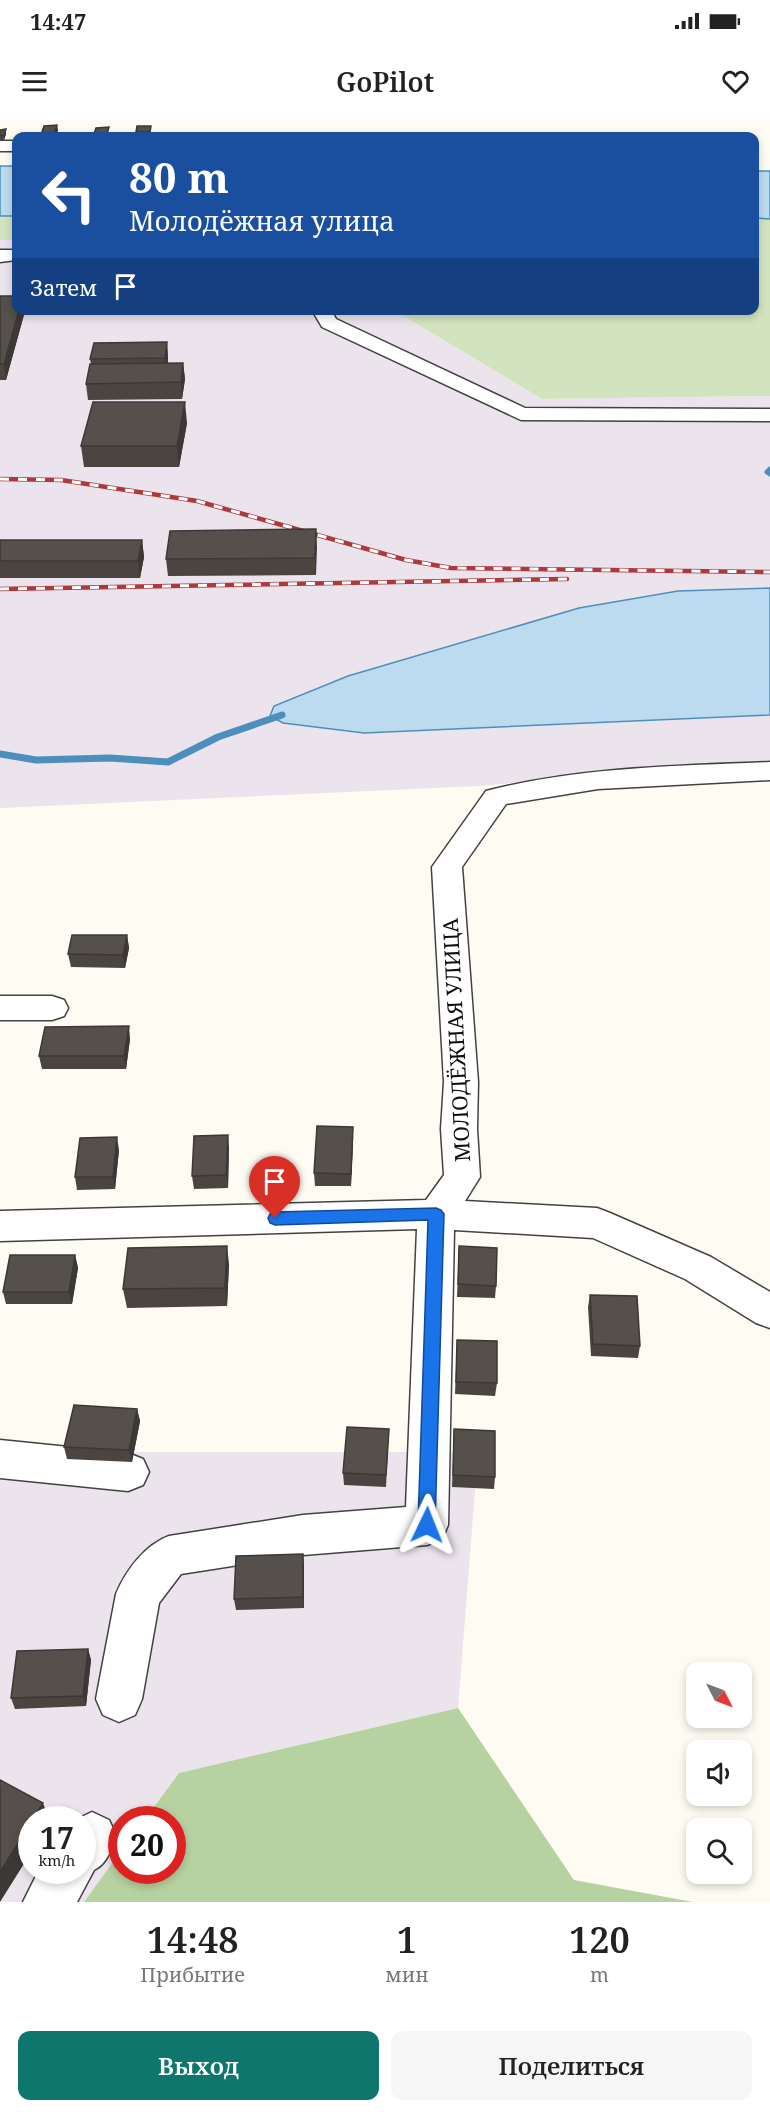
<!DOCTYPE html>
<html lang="ru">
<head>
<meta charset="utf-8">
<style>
	:root { --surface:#fff; --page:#f6f6f6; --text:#222; --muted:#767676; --accent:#0f766e }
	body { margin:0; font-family:"Noto Serif",serif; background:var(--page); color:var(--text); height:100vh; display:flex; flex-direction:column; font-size:22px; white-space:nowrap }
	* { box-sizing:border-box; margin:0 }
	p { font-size:20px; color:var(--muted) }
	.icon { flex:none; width:33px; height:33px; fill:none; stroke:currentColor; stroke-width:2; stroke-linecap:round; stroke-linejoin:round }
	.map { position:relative; height:1782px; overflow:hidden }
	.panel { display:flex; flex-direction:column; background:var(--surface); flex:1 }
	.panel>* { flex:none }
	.top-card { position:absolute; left:12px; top:12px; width:747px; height:183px; border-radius:12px; box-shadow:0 3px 9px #0003; background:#1a4fa0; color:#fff; overflow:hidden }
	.needle { width:39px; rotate:132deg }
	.controls { position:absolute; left:686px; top:1542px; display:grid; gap:12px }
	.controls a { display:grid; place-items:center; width:66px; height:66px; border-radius:12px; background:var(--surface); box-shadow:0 3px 9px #0003; font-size:30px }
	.speed { position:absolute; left:18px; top:1686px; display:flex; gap:12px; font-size:30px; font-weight:700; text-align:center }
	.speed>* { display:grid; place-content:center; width:78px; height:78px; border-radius:50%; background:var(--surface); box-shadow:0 3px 9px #0003; line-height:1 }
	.speed small { font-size:15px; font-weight:400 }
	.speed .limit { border:9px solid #d22; background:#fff; color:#111 }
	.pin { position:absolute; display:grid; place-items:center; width:51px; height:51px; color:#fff; margin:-62px -26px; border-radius:50% 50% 50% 0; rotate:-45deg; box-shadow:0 0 6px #0007 }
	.pin .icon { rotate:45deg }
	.me { position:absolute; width:66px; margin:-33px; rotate:2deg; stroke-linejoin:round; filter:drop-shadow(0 0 4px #0008) }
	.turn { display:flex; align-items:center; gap:21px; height:126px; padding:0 18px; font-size:27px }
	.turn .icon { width:78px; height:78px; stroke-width:2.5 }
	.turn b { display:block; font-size:42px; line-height:51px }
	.then { display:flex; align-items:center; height:57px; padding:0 18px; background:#0003; gap:12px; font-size:22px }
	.eta { display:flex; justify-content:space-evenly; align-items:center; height:102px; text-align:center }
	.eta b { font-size:36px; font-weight:600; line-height:42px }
	.button { display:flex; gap:12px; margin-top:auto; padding:12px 18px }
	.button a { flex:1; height:69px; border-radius:12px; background:var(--accent); color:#fff; font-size:24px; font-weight:600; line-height:69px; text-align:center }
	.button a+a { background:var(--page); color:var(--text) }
	.status { display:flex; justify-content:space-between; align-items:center; height:42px; padding:0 30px; background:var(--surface); direction:ltr }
	.status svg { height:16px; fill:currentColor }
	header { display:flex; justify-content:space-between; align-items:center; height:78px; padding:0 18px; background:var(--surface); font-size:27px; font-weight:600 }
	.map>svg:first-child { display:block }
	.industrial { fill:#ebe4ec; fill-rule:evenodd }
	.green { fill:#d2e4bf }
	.forest { fill:#b7d2a1 }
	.water { fill:#bddbee; stroke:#4d8fbc; stroke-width:1.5 }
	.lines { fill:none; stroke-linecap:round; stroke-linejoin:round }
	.stream-far1 { stroke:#4d8fbc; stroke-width:5 }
	.stream { stroke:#4d8fbc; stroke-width:7 }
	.minor-casing { stroke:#424242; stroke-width:3 }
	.minor { fill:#fff; fill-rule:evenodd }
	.rail-casing { stroke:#ad393d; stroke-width:4.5 }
	.rail { stroke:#fff; stroke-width:3; stroke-dasharray:9; stroke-linecap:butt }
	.wall { fill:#4a4541 }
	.shaded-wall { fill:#3c3835 }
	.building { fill:#56504c; stroke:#3c3835; stroke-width:1.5 }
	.route { fill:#1a73e8; stroke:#114b97; stroke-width:1.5 }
	.labels { text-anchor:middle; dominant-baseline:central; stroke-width:6; stroke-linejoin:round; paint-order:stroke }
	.street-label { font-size:21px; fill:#0f0f0f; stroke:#fff }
</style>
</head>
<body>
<div class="status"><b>14:47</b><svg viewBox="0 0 49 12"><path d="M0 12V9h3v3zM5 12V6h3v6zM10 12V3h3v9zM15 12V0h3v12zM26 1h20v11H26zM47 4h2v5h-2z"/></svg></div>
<header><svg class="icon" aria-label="menu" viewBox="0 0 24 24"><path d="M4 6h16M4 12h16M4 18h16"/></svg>GoPilot<svg class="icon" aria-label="heart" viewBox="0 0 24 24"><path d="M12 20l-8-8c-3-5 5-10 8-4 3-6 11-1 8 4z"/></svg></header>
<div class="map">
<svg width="770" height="1782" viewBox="0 0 770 1782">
	<rect width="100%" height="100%" fill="#fdfbf2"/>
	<path class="industrial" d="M0 120H16V190L395 191 542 279 770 276V640L478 666 0 688Z
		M0 1332H478L458 1588 179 1653 145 1699 122 1700 121 1731 84 1782H0ZM32 1700H82V1750H32Z"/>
	<path class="green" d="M0 96H16V120H0Z
		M755 99H770V276L542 279 395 191 754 190Z"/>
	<path class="forest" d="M458 1588 574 1760 693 1782H84L121 1731 122 1750H172V1700L145 1699 179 1653Z"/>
	<path class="water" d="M0 46H16V96H0Z
		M755 51H770V99L755 98Z
		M770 468V595L364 613 283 603 270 596 274 586 348 556 579 488 678 471Z"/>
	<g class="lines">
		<path class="stream-far1" d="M770 349 767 352 770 354"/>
		<path class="stream" d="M0 634 36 640 110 638 168 642 218 617 282 595"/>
		<defs>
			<path id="minor" d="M0 21H16V31H0Z
				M0 130H16V140L0 142Z
				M312 190H331L336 199 525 288 770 289V301L521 300 322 207Z
				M770 642V660L598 669 506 684 462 747 478 962 477 1009 480 1057 465 1081 597 1088 610 1093 711 1137 770 1172V1208L756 1203 685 1159 593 1118 454 1110 448 1405 442 1419 427 1425 303 1435 181 1454 159 1483 142 1579 135 1595 119 1602 103 1595 96 1579 116 1474C126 1450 145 1425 169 1416L303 1395 406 1387 417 1109 0 1121V1091L426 1080 444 1055 441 1009 444 962 432 747 486 671C579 647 675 646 770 642Z
				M0 876H52L64 880 68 888 64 896 52 900H0Z
				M0 1320 128 1333 143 1339 149 1352 143 1365 128 1371 0 1358Z
				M92 1692 109 1700 117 1717C111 1729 107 1744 94 1750L77 1782H23L39 1750H82V1700H75Z"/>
		</defs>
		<use href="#minor" class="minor-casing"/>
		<use href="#minor" class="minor"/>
		<defs>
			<path id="rail" d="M0 359 61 360 197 381 406 440 451 448 770 452
				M0 469 567 459"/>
		</defs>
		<use href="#rail" class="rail-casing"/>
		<use href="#rail" class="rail"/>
	</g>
	<path class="wall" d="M151 6V10L150 16H136V12Z
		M6 9V14L4 20H0V10Z
		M58 10 56 16H41V15Z
		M109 12 108 16H95L94 14Z
		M0 176 16 190H25V191L6 260H0Z
		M167 222 168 238V243H183L185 259 182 279 88 280 86 264 91 244 90 239Z
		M187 303 179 347H84L81 326Z
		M316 409V455L168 456 166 439Z
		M0 420H142L144 437 140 458H0Z
		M127 815 129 828 125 848 71 847 68 834Z
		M130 919 126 949H42L39 936Z
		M353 1019 351 1066H315L314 1053Z
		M229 1027 228 1068 194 1069 192 1056Z
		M119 1030 115 1069 77 1070 75 1057Z
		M459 1126 496 1166 495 1178 457 1177Z
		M75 1135 78 1148 72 1184H6L3 1172Z
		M229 1144 227 1186 127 1188 123 1169Z
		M590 1175 640 1226 638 1238 591 1236 588 1187Z
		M457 1220 497 1263 495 1276 455 1274Z
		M137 1289 140 1301 132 1342 67 1339 64 1327Z
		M389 1309 386 1367 344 1365 343 1353Z
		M454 1309 495 1357 494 1369 452 1367Z
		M304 1445V1488L236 1490 234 1479Z
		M88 1529 91 1540 86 1586 15 1589 11 1578Z"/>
	<path class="shaded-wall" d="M57 5 58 10 56 16H54Z
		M6 9V14L4 20V15Z
		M19 190H25V191L6 260 4 244Z
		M167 222 168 238 166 254 165 238Z
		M183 243 185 259 182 279 181 262Z
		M185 282 187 303 179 347 177 326Z
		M316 409 317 427 316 455 315 438Z
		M142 420 144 437 140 458 138 441Z
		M127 815 129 828 125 848 123 835Z
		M129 906 130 919 126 949 124 936Z
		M353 1007V1019L351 1066V1054Z
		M228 1015 229 1027 228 1068 226 1055Z
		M117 1017 119 1030 115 1069 113 1057Z
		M227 1126 229 1144 227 1186 225 1168Z
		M75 1135 78 1148 72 1184 69 1172Z
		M137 1289 140 1301 132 1342 129 1330Z
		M303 1434 304 1445V1488L303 1477Z
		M88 1529 91 1540 86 1586 83 1576Z
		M43 1683 49 1700H33Z
		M32 1701V1731L0 1782V1752Z"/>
	<path class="building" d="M57 5 54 15H41L44 6Z
		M137 6H151L150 12H136Z
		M109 7 107 14H94L96 8Z
		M6 9 4 15 0 16V10Z
		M0 176H16V190H19L4 244H0Z
		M167 222 165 238 90 239 94 223Z
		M183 243 181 262 86 264 90 244Z
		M93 282H185L177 326H81Z
		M316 409 315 438 166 439 170 411Z
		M0 420H142L138 441H0Z
		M72 815H127L123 835 68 834Z
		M129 906 124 936H39L45 907Z
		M317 1006 353 1007 351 1054 314 1053Z
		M228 1015 226 1055 192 1056 194 1016Z
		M117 1017 113 1057H75L80 1018Z
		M227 1126 225 1168 123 1169 128 1128Z
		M459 1126 497 1128 496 1166 458 1164Z
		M10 1135H75L69 1172H3Z
		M590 1175 637 1176 640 1226 593 1224Z
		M457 1220 497 1221V1263L456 1262Z
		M74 1285 137 1289 129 1330 64 1327Z
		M347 1307 389 1309 386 1355 343 1353Z
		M454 1309 495 1311V1357L453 1355Z
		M303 1434V1477L234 1479 236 1436Z
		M88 1529 83 1576 11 1578 17 1531Z
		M0 1660 43 1683 33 1700H32V1701L0 1752Z"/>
	<path class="route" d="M436 1088 441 1090 444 1094 435 1405 433 1411 427 1413 420 1411 418 1405 428 1100 275 1105 270 1103 268 1098 270 1094 275 1092Z"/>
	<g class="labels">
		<g class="street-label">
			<text transform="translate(456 920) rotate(-93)">МОЛОДЁЖНАЯ УЛИЦА</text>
		</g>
	</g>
</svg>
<div class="controls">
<a><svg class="needle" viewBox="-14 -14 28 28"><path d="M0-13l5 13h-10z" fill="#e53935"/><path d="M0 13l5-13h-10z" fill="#767676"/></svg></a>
<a><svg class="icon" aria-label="sound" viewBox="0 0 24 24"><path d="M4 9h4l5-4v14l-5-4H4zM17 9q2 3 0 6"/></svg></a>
<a><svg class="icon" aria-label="search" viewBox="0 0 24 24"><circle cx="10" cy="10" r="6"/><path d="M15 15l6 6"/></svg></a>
</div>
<div class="speed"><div>17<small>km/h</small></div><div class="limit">20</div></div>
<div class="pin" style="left:275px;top:1098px;background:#d93025"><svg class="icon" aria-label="arrive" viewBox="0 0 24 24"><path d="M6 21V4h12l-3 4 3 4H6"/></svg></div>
<svg class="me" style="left:427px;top:1405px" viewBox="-20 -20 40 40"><path d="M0-17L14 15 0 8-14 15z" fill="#1a73e8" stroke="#fff" stroke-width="4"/></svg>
<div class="top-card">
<div class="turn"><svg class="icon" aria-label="left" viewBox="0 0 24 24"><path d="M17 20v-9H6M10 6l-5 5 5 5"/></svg><div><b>80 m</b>Молодёжная улица</div></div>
<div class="then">Затем<svg class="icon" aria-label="arrive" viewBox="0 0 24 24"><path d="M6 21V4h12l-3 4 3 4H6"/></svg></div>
</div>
</div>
<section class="panel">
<div class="eta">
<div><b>14:48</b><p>Прибытие</p></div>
<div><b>1</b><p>мин</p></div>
<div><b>120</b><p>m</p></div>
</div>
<div class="button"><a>Выход</a><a>Поделиться</a></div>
</section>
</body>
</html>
